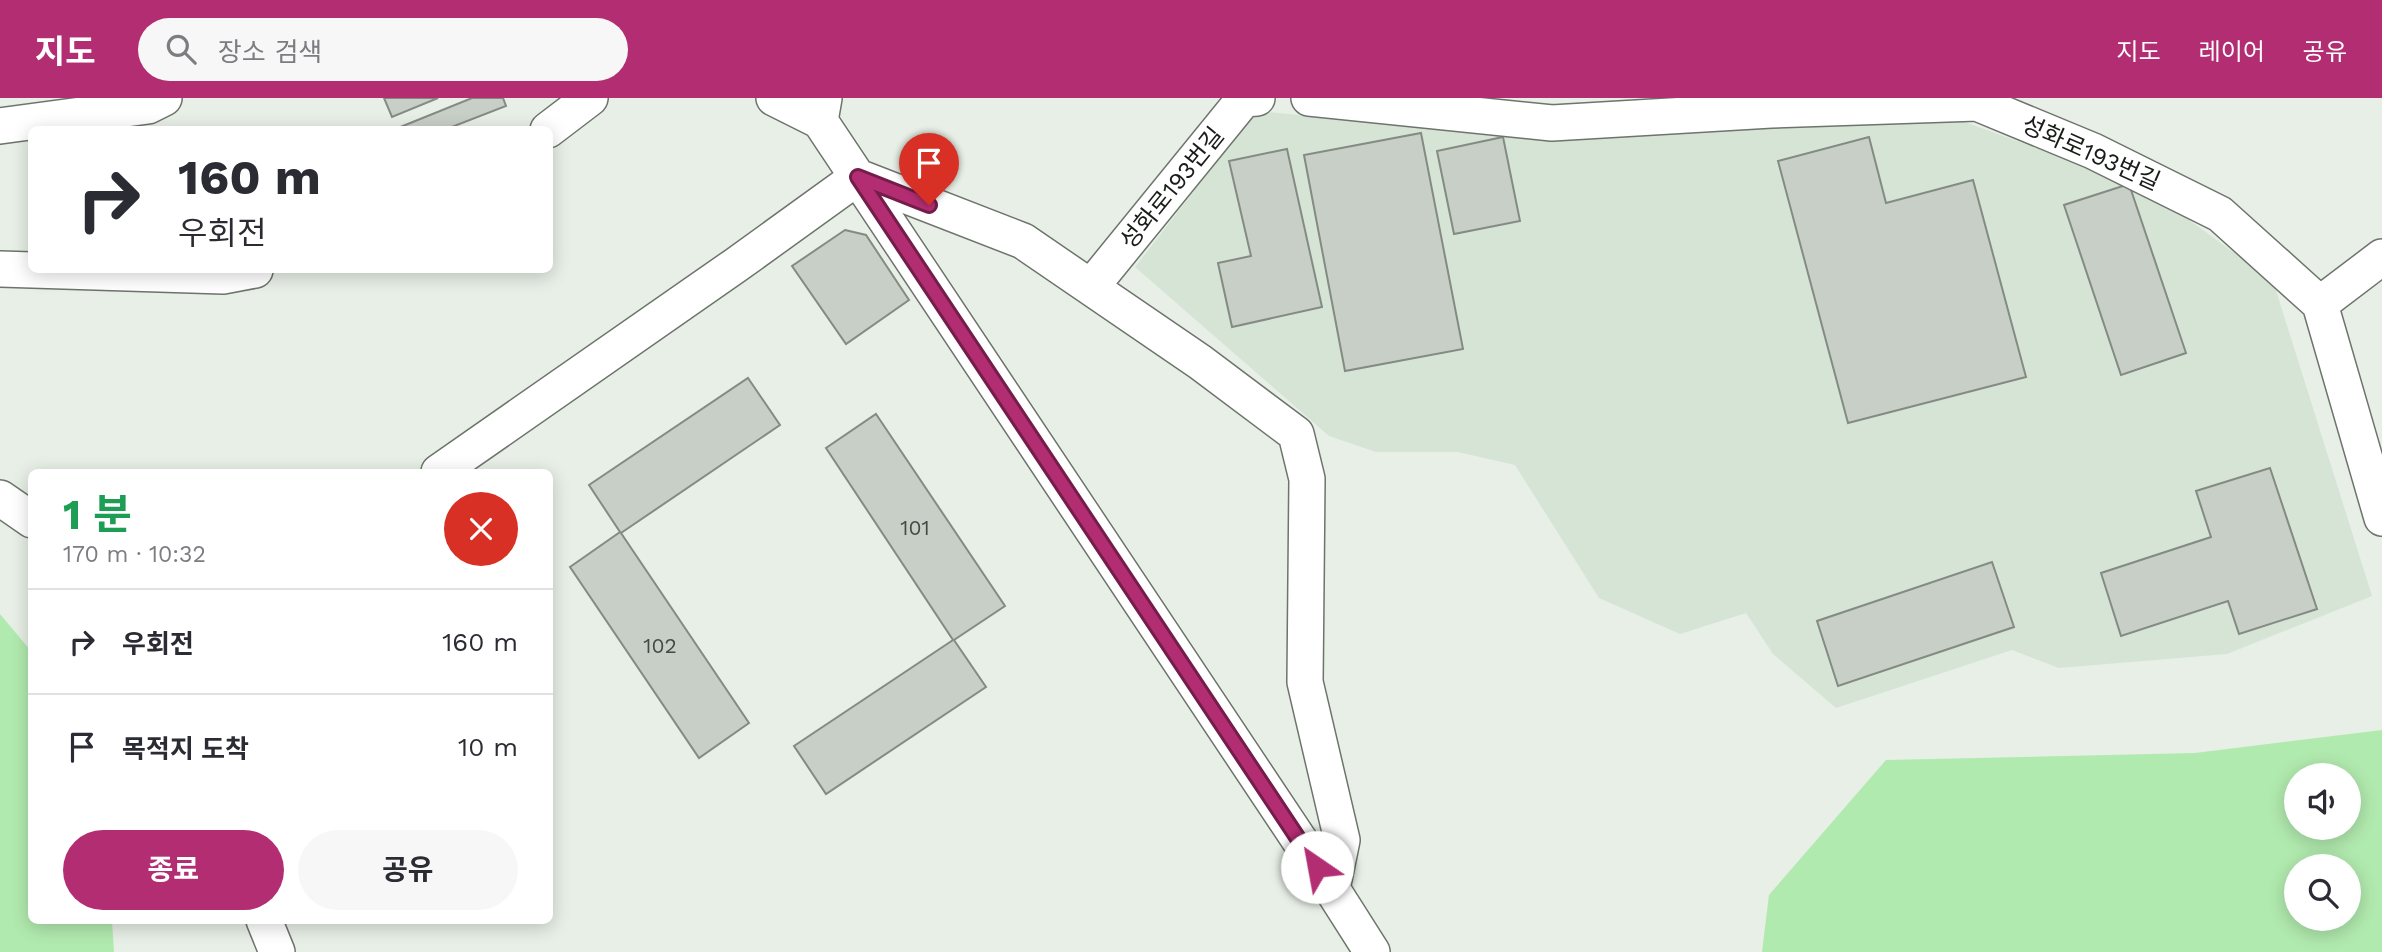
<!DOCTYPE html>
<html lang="ko">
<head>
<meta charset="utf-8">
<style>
	:root { --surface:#fff; --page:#f7f7f7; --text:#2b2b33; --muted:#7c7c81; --line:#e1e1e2; --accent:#b32d72 }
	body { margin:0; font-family:"Work Sans","Noto Sans KR",sans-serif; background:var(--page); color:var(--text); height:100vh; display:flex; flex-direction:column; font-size:26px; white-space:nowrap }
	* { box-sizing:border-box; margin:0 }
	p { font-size:23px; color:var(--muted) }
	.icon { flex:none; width:38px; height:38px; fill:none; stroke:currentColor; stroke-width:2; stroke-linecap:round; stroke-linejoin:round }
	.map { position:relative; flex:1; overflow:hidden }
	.side { position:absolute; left:28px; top:371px; width:525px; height:455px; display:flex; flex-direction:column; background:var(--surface); border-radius:10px; box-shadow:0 4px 18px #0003 }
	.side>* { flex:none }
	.top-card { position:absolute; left:28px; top:28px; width:525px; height:147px; border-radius:10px; box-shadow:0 4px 18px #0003; background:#fff; color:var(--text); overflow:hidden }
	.buttons { position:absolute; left:2284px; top:665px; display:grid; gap:14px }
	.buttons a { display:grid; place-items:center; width:77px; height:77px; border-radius:50%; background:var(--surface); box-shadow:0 4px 18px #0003; font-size:35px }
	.pin { position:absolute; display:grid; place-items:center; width:60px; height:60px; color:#fff; margin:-72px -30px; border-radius:50% 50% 50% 0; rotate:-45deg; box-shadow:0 0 7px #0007 }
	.pin .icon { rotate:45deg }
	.me { position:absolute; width:77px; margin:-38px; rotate:327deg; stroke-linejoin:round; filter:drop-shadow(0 0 5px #0008) }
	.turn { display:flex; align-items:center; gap:24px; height:147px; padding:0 35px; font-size:32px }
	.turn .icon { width:91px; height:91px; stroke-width:2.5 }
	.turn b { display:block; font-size:49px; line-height:60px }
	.round { display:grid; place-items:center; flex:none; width:74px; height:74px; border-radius:37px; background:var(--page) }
	.headline { display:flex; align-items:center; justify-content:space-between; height:119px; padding:0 35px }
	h1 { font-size:42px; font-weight:700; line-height:52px; color:#1e9e55 }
	.primary-button { display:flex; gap:14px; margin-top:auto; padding:14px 35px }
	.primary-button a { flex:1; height:80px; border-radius:42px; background:var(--accent); color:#fff; font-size:28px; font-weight:700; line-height:80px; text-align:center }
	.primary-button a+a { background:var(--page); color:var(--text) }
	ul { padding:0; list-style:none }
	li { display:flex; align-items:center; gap:21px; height:105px; padding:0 35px; border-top:2px solid var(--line) }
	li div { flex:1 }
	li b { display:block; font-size:26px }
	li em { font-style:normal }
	header { display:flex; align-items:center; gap:42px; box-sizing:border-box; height:98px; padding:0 35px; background:var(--accent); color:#fff }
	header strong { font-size:33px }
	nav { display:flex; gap:38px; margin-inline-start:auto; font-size:24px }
	.search { width:490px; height:63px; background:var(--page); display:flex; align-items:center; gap:18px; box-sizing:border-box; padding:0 24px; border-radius:38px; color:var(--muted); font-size:26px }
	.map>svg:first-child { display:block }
	.built { fill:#d6e4d5 }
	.green { fill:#b1eaae; fill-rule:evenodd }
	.building { fill:#c7cfc7; stroke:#848b83; stroke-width:2 }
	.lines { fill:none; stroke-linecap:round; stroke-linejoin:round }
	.minor-casing { stroke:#6d746c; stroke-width:38 }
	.minor { stroke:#fff; stroke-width:35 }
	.route-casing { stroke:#741d4a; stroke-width:18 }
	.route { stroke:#b32d72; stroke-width:12 }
	.labels { text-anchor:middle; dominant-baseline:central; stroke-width:5; stroke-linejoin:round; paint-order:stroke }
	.number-label { font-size:21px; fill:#444944 }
	.street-label { font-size:24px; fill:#191c19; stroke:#fff }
</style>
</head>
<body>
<header>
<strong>지도</strong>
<div class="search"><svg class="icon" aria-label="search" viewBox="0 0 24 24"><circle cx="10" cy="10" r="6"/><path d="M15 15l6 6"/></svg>장소 검색</div>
<nav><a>지도</a><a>레이어</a><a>공유</a></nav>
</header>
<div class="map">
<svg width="2382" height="854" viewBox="0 0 2382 854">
	<rect width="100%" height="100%" fill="#e7efe6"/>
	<path class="built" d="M1256 13 1534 38 1784 27 1962 23 2145 90 2273 183 2372 498 2227 556 2059 570 2012 552 1836 610 1773 556 1746 515 1680 536 1599 500 1515 367 1458 354H1376L1329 338 1135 169Z"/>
	<path class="green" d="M0 516 31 553 32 822 112 823 114 854H0Z
		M2382 632V854H1762L1769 797 1886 662 2195 655ZM2296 677H2348V730H2296ZM2296 768H2348V821H2296Z"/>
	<path class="building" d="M384 0H438L392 19Z
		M472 0H503L506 8 449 30 450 32H393Z
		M1421 35 1463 251 1345 273 1304 57Z
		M1503 39 1520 123 1454 136 1437 53Z
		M1869 39 1886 105 1973 82 2026 279 1848 325 1778 63Z
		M1287 51 1322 209 1232 229 1218 165 1251 158 1229 63Z
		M2129 86 2186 255 2121 277 2064 107Z
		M845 132 866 137 909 202 846 246 792 168Z
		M748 280 780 327 621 435 749 625 699 660 570 469 620 434 589 387Z
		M876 316 1005 508 954 542 986 589 826 696 794 648 953 542 826 350Z
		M2270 370 2317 511 2239 536 2228 503 2121 538 2101 475 2211 439 2196 393Z
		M1992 464 2014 529 1838 588 1817 523Z"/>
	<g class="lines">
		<defs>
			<path id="minor" d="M774 0 820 23
				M824 0 820 23 1332 791 1372 854
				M1309 0 1552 25 1771 12 1977 5 2093 53 2220 116 2320 206 2382 420
				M0 28 148 8 164 0
				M548 32 590 0
				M0 171 223 178 255 172
				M1091 189 1244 1 1257 0
				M2320 206 2382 159
				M439 374 736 167 858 79 1023 143 1200 264 1296 336 1307 381 1305 584 1342 742 1332 791
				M0 400 32 422
				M264 822 277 854"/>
		</defs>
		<use href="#minor" class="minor-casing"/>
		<use href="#minor" class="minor"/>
	</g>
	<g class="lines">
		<defs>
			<path id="route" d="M929 107 858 79 1317 769"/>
		</defs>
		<use href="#route" class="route-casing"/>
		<use href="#route" class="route"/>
	</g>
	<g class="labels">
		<g class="number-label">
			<text x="915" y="429">101</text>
			<text x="660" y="547">102</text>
		</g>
		<g class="street-label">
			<text transform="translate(2091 55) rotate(24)">성화로193번길</text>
			<text transform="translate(1172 90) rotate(-51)">성화로193번길</text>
		</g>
	</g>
</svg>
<div class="buttons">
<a><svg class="icon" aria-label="sound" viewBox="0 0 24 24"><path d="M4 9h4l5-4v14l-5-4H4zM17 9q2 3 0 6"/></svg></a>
<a><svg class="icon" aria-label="search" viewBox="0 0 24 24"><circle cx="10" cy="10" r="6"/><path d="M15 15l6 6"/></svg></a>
</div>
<div class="pin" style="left:929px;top:107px;background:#d93025"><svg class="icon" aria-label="arrive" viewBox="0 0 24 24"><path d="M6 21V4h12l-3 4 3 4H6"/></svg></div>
<svg class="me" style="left:1317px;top:769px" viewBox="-20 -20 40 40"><circle r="19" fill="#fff"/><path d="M0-13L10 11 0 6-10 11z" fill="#b32d72"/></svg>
<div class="top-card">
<div class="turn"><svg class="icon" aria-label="right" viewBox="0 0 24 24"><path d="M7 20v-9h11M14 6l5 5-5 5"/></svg><div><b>160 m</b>우회전</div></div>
</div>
<section class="side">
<div class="headline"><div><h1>1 분</h1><p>170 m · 10:32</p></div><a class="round" style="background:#d93025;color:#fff"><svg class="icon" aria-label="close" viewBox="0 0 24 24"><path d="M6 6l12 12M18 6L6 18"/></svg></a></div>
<ul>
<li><svg class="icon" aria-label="right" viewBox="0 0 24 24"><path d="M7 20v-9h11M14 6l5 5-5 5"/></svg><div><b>우회전</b></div><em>160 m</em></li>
<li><svg class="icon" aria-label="arrive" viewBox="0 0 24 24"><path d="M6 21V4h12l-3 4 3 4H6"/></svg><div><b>목적지 도착</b></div><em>10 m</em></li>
</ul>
<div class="primary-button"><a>종료</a><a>공유</a></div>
</section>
</div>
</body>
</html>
